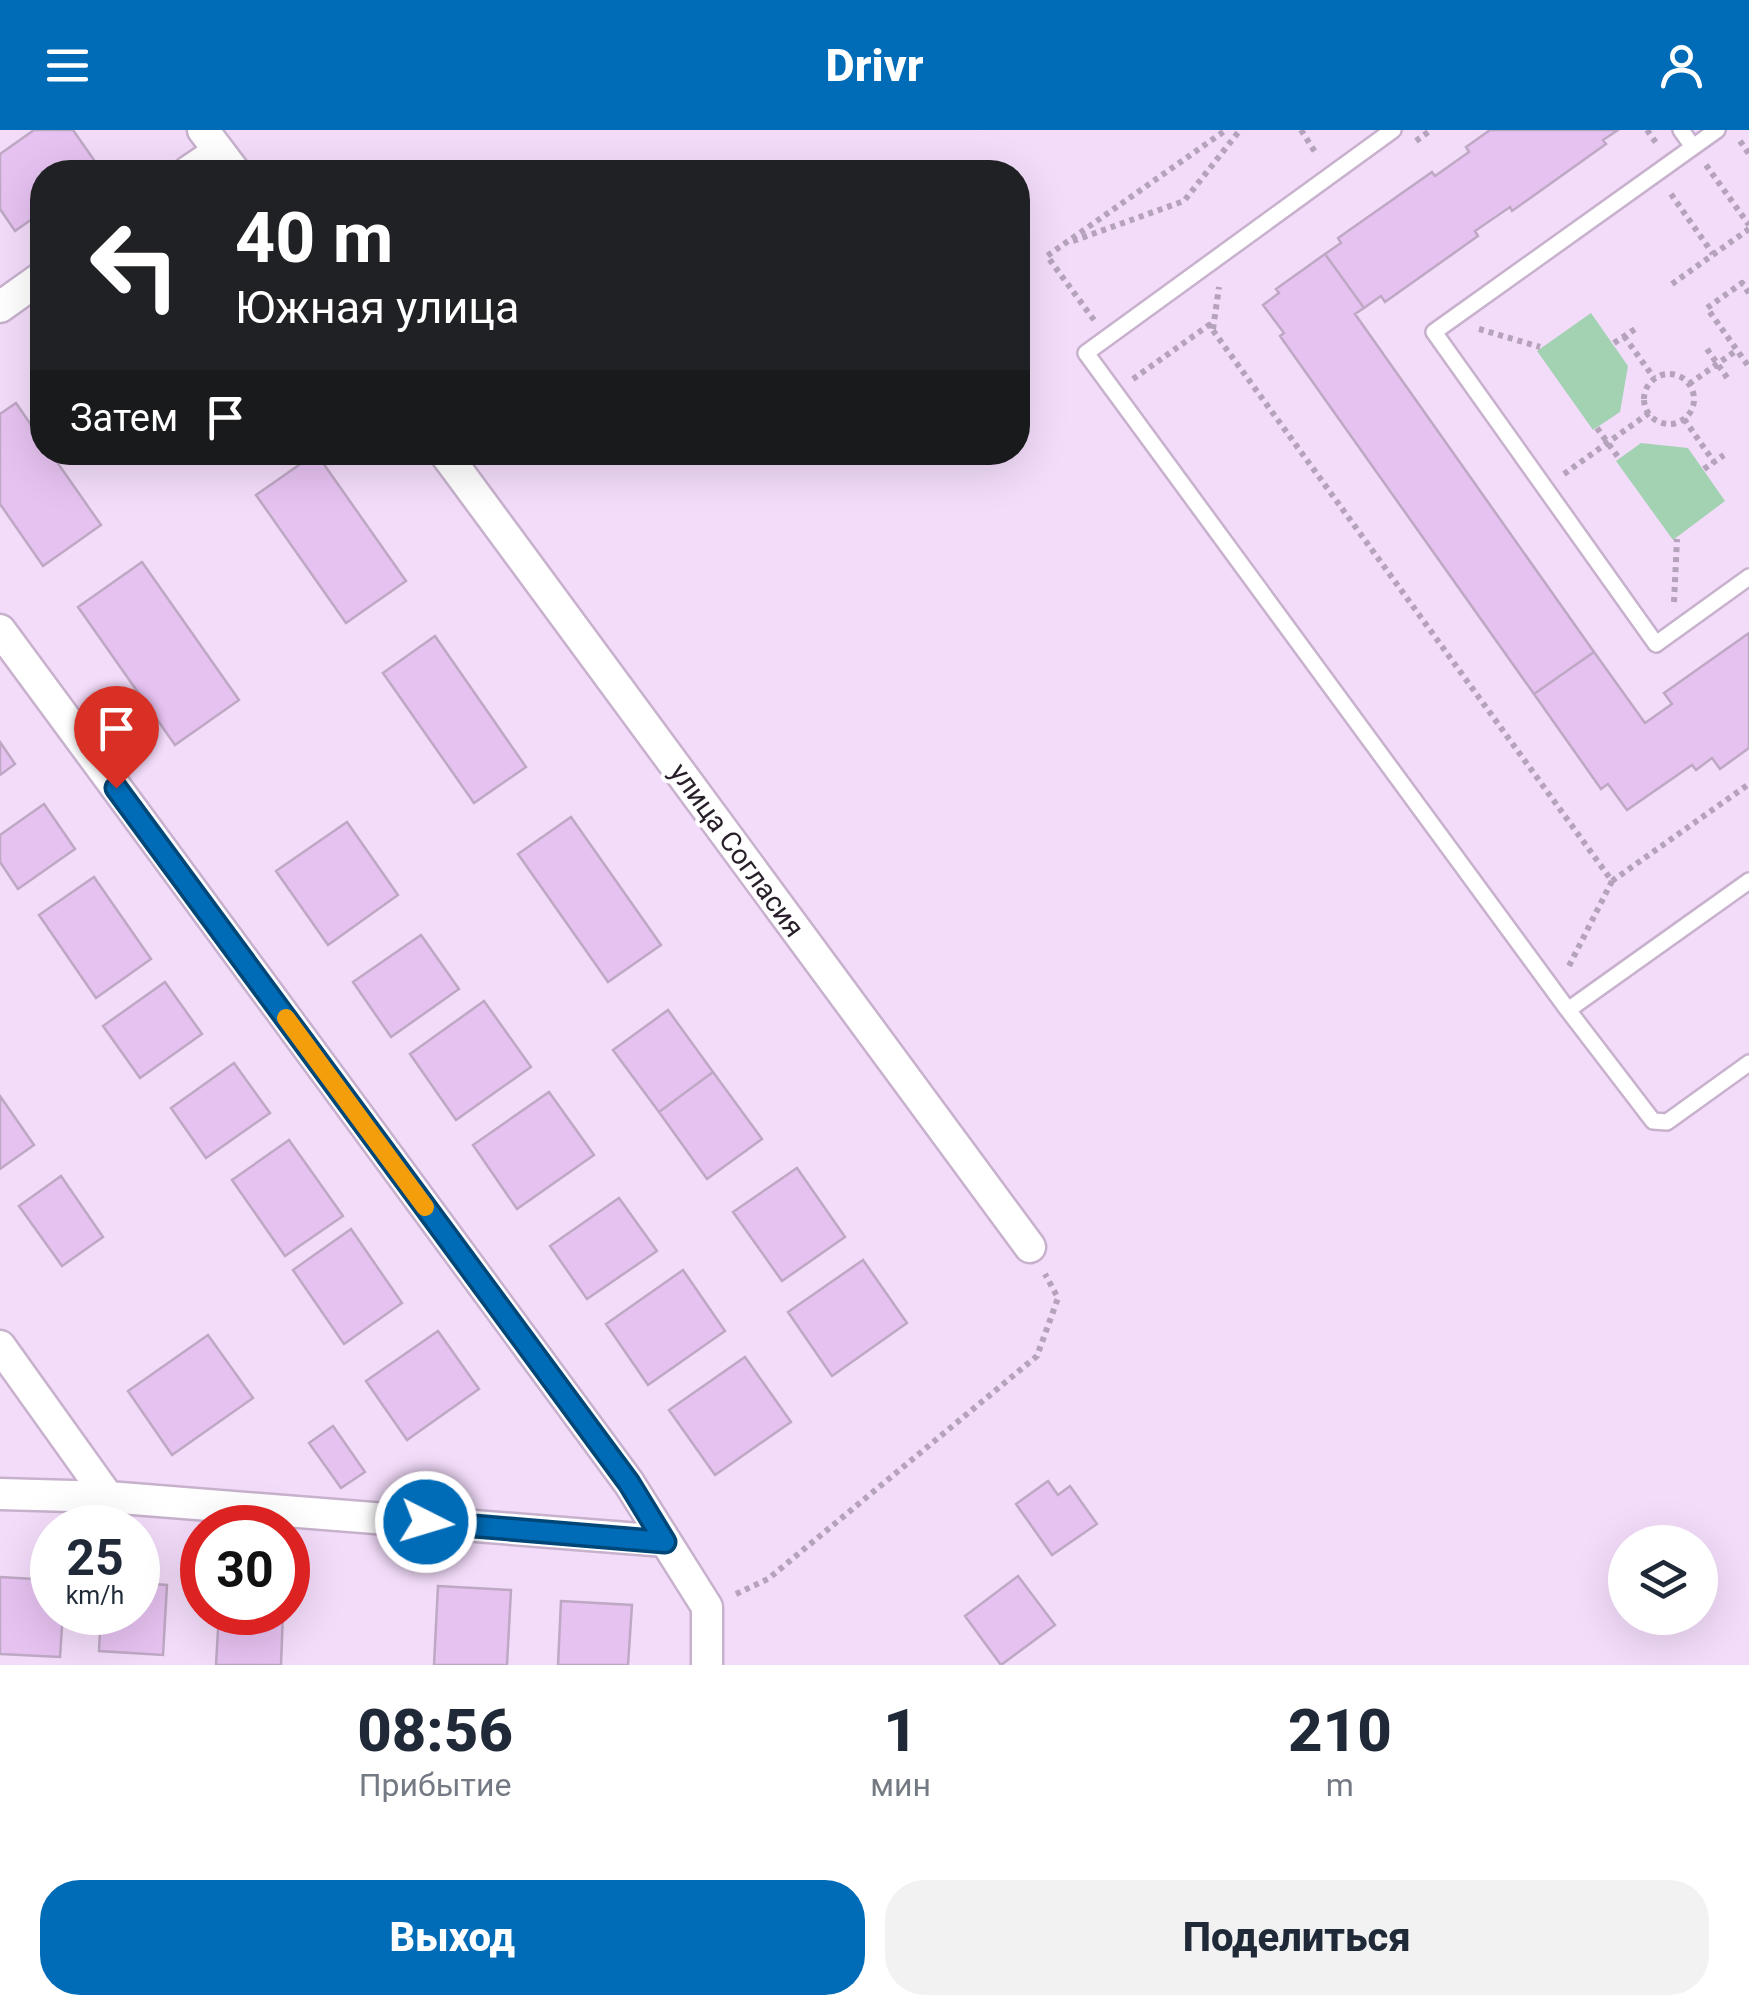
<!DOCTYPE html>
<html lang="ru">
<head>
<meta charset="utf-8">
<style>
	:root { --surface:#fff; --page:#f2f2f3; --text:#1f2937; --muted:#747a83; --accent:#006cb7 }
	body { margin:0; font-family:Roboto,sans-serif; background:var(--page); color:var(--text); height:100vh; display:flex; flex-direction:column; font-size:38px; white-space:nowrap }
	* { box-sizing:border-box; margin:0 }
	p { font-size:32px; color:var(--muted) }
	.icon { flex:none; width:55px; height:55px; fill:none; stroke:currentColor; stroke-width:2; stroke-linecap:round; stroke-linejoin:round }
	.map { position:relative; height:1535px; overflow:hidden }
	.side { display:flex; flex-direction:column; background:var(--surface); flex:1 }
	.side>* { flex:none }
	.banner { position:absolute; left:30px; top:30px; width:1000px; height:305px; border-radius:40px; box-shadow:0 10px 40px #0002; background:#202124; color:#fff; overflow:hidden }
	.tools { position:absolute; left:1608px; top:1395px; display:grid; gap:20px }
	.tools a { display:grid; place-items:center; width:110px; height:110px; border-radius:50%; background:var(--surface); box-shadow:0 10px 40px #0002; font-size:50px }
	.speed { position:absolute; left:30px; top:1375px; display:flex; gap:20px; font-size:50px; font-weight:700; text-align:center }
	.speed>* { display:grid; place-content:center; width:130px; height:130px; border-radius:50%; background:var(--surface); box-shadow:0 10px 40px #0002; line-height:1 }
	.speed small { font-size:25px; font-weight:400 }
	.speed .limit { border:15px solid #d22; background:#fff; color:#111 }
	.pin { position:absolute; display:grid; place-items:center; width:85px; height:85px; color:#fff; margin:-102px -42px; border-radius:50% 50% 50% 0; rotate:-45deg; box-shadow:0 0 10px #0007 }
	.pin .icon { rotate:45deg }
	.me { position:absolute; width:110px; margin:-55px; rotate:95deg; stroke-linejoin:round; filter:drop-shadow(0 0 8px #0008) }
	.turn { display:flex; align-items:center; gap:35px; height:210px; padding:0 40px; font-size:45px }
	.turn .icon { width:130px; height:130px; stroke-width:2.5 }
	.turn b { display:block; font-size:70px; line-height:85px }
	.then { display:flex; align-items:center; height:95px; padding:0 40px; background:#0003; gap:20px; font-size:38px }
	.eta { display:flex; justify-content:space-evenly; align-items:center; height:170px; text-align:center }
	.eta b { font-size:60px; font-weight:800; line-height:70px }
	.cta { display:flex; gap:20px; margin-top:auto; padding:20px 40px }
	.cta a { flex:1; height:115px; border-radius:40px; background:var(--accent); color:#fff; font-size:40px; font-weight:800; line-height:115px; text-align:center }
	.cta a+a { background:var(--page); color:var(--text) }
	header { display:flex; justify-content:space-between; align-items:center; height:130px; padding:0 40px; background:var(--accent); color:#fff; font-size:45px; font-weight:800 }
	.map>svg:first-child { display:block }
	.green { fill:#a3d2b3 }
	.building { fill:#e6c2f1; stroke:#bea8c4; stroke-width:2.5 }
	.lines { fill:none; stroke-linecap:round; stroke-linejoin:round }
	.lane-casing { stroke:#c7b1cd; stroke-width:20 }
	.street-casing { stroke:#c7b1cd; stroke-width:35 }
	.path { stroke:#b5a2bb; stroke-width:6; stroke-dasharray:5 5; stroke-linecap:butt }
	.lane { stroke:#fff; stroke-width:15 }
	.street { stroke:#fff; stroke-width:30 }
	.route-casing { stroke:#004677; stroke-width:25 }
	.route { stroke:#006cb7; stroke-width:18 }
	.slow { stroke:#f59e0b; stroke-width:18 }
	.labels { text-anchor:middle; dominant-baseline:central; stroke-width:8; stroke-linejoin:round; paint-order:stroke }
	.street-label { font-size:28px; fill:#281f2a; stroke:#fff }
</style>
</head>
<body>
<header><svg class="icon" aria-label="menu" viewBox="0 0 24 24"><path d="M4 6h16M4 12h16M4 18h16"/></svg>Drivr<svg class="icon" aria-label="person" viewBox="0 0 24 24"><circle cx="12" cy="8" r="4"/><path d="M4 21q1-7 8-7t8 7"/></svg></header>
<div class="map">
<svg width="1749" height="1535" viewBox="0 0 1749 1535">
	<rect width="100%" height="100%" fill="#f3dcfa"/>
	<path class="green" d="M1591 183 1628 236 1620 282 1593 300 1537 221Z
		M1641 313 1688 318 1725 371 1673 410 1616 331Z"/>
	<path class="building" d="M34 0H73L101 40 42 42V82L15 101 0 79V24Z
		M1490 0H1618L1603 10 1606 14 1512 81 1510 77 1475 101 1478 106 1385 172 1381 166 1364 178 1325 124 1341 113 1338 108 1432 42 1435 46 1469 22 1466 17Z
		M1325 124 1364 178 1355 184 1594 522 1534 564 1280 206 1284 203 1263 175 1279 163 1276 159Z
		M16 273 42 311V322H50L101 395 43 436 0 374V284Z
		M316 323 406 451 346 493 256 365Z
		M142 432 239 570 175 615 78 477Z
		M1749 503V618L1720 639 1712 628 1696 640 1692 635 1627 680 1608 654 1601 659 1534 564 1594 522 1645 593 1672 574 1664 563Z
		M435 506 526 637 474 673 383 543Z
		M0 612 15 634 0 645Z
		M44 674 75 719 18 759 0 732V705Z
		M571 687 661 815 608 852 518 724Z
		M347 692 398 765 328 815 276 741Z
		M94 747 151 829 96 868 39 785Z
		M421 805 459 859 391 907 353 852Z
		M165 852 202 904 140 948 103 896Z
		M484 871 531 937 456 990 410 924Z
		M668 880 713 942 659 982 613 920Z
		M234 933 270 983 206 1028 171 978Z
		M713 942 762 1009 707 1049 659 982Z
		M549 962 594 1025 517 1079 473 1015Z
		M0 966 34 1015 0 1039Z
		M289 1010 343 1086 285 1126 232 1050Z
		M797 1038 845 1107 782 1151 733 1082Z
		M61 1046 103 1107 62 1136 19 1076Z
		M619 1068 657 1121 587 1169 550 1116Z
		M351 1099 402 1173 344 1214 293 1140Z
		M863 1130 907 1193 832 1246 788 1182Z
		M683 1140 725 1201 648 1255 606 1194Z
		M438 1201 479 1259 407 1310 366 1251Z
		M208 1205 253 1268 172 1325 128 1261Z
		M745 1227 791 1292 715 1345 669 1280Z
		M333 1296 365 1342 341 1358 309 1313Z
		M1048 1351 1058 1365 1070 1356 1097 1394 1052 1425 1016 1374Z
		M1018 1446 1055 1495 1001 1535 965 1486Z
		M0 1447 52 1450V1482H63L60 1527 0 1524Z
		M138 1453 167 1455 163 1525 99 1521 101 1482H138Z
		M438 1456 511 1460 507 1535H434Z
		M561 1471 632 1475 628 1535H558Z
		M219 1482H283L281 1535H216Z"/>
	<g class="lines">
		<defs>
			<path id="lane" d="M1393 0 1086 223 1568 880
				M1681 0 1693 17 1717 0
				M1693 17 1434 202 1656 514 1749 447
				M1749 751 1568 880 1653 991 1667 992 1749 933"/>
			<path id="street" d="M203 0 235 42
				M188 42 219 21
				M0 177 42 147
				M444 322 1030 1117
				M0 500 629 1353 707 1477V1535
				M0 1216 108 1367
				M0 1364 108 1367 665 1411"/>
		</defs>
		<use href="#lane" class="lane-casing"/>
		<use href="#street" class="street-casing"/>
		<path class="path" d="M1301 0 1317 25
			M1647 0 1657 14
			M1416 11 1431 0
			M1740 11 1749 24
			M1706 35 1749 95
			M1671 64 1713 124
			M1073 111 1184 71 1240 0
			M1672 154 1749 99
			M1749 163 1742 153 1707 178 1749 237
			M1094 190 1047 126 1226 0
			M1213 199 1219 157
			M1479 199 1540 217
			M1624 206 1654 248
			M1614 213 1635 199
			M1707 219 1728 249
			M1644 269a25 25 0 1 1 50 0a25 25 0 1 1-50 0Z
			M1133 249 1209 195 1612 751 1568 838
			M1689 254 1737 220
			M1684 289 1714 332
			M1597 298 1618 327
			M1704 339 1724 325
			M1564 344 1649 283
			M1674 472 1677 409
			M1612 751 1749 654
			M736 1464 768 1449 1037 1226 1058 1168 1045 1144"/>
		<use href="#lane" class="lane"/>
		<use href="#street" class="street"/>
	</g>
	<g class="lines">
		<defs>
			<path id="route" d="M116 658 629 1353 665 1412 426 1392"/>
		</defs>
		<use href="#route" class="route-casing"/>
		<use href="#route" class="route"/>
		<path class="slow" d="M286 888 425 1077"/>
	</g>
	<g class="labels">
		<g class="street-label">
			<text transform="translate(737 720) rotate(54)">улица Согласия</text>
		</g>
	</g>
</svg>
<div class="tools">
<a><svg class="icon" aria-label="layers" viewBox="0 0 24 24"><path d="M12 4l9 5-9 5-9-5zM3 14l9 5 9-5"/></svg></a>
</div>
<div class="speed"><div>25<small>km/h</small></div><div class="limit">30</div></div>
<div class="pin" style="left:116px;top:658px;background:#d93025"><svg class="icon" aria-label="arrive" viewBox="0 0 24 24"><path d="M6 21V4h12l-3 4 3 4H6"/></svg></div>
<svg class="me" style="left:426px;top:1392px" viewBox="-20 -20 40 40"><circle r="17" fill="#006cb7" stroke="#fff" stroke-width="3"/><path d="M0-11L8 9 0 5-8 9z" fill="#fff"/></svg>
<div class="banner">
<div class="turn"><svg class="icon" aria-label="left" viewBox="0 0 24 24"><path d="M17 20v-9H6M10 6l-5 5 5 5"/></svg><div><b>40 m</b>Южная улица</div></div>
<div class="then">Затем<svg class="icon" aria-label="arrive" viewBox="0 0 24 24"><path d="M6 21V4h12l-3 4 3 4H6"/></svg></div>
</div>
</div>
<section class="side">
<div class="eta">
<div><b>08:56</b><p>Прибытие</p></div>
<div><b>1</b><p>мин</p></div>
<div><b>210</b><p>m</p></div>
</div>
<div class="cta"><a>Выход</a><a>Поделиться</a></div>
</section>
</body>
</html>
